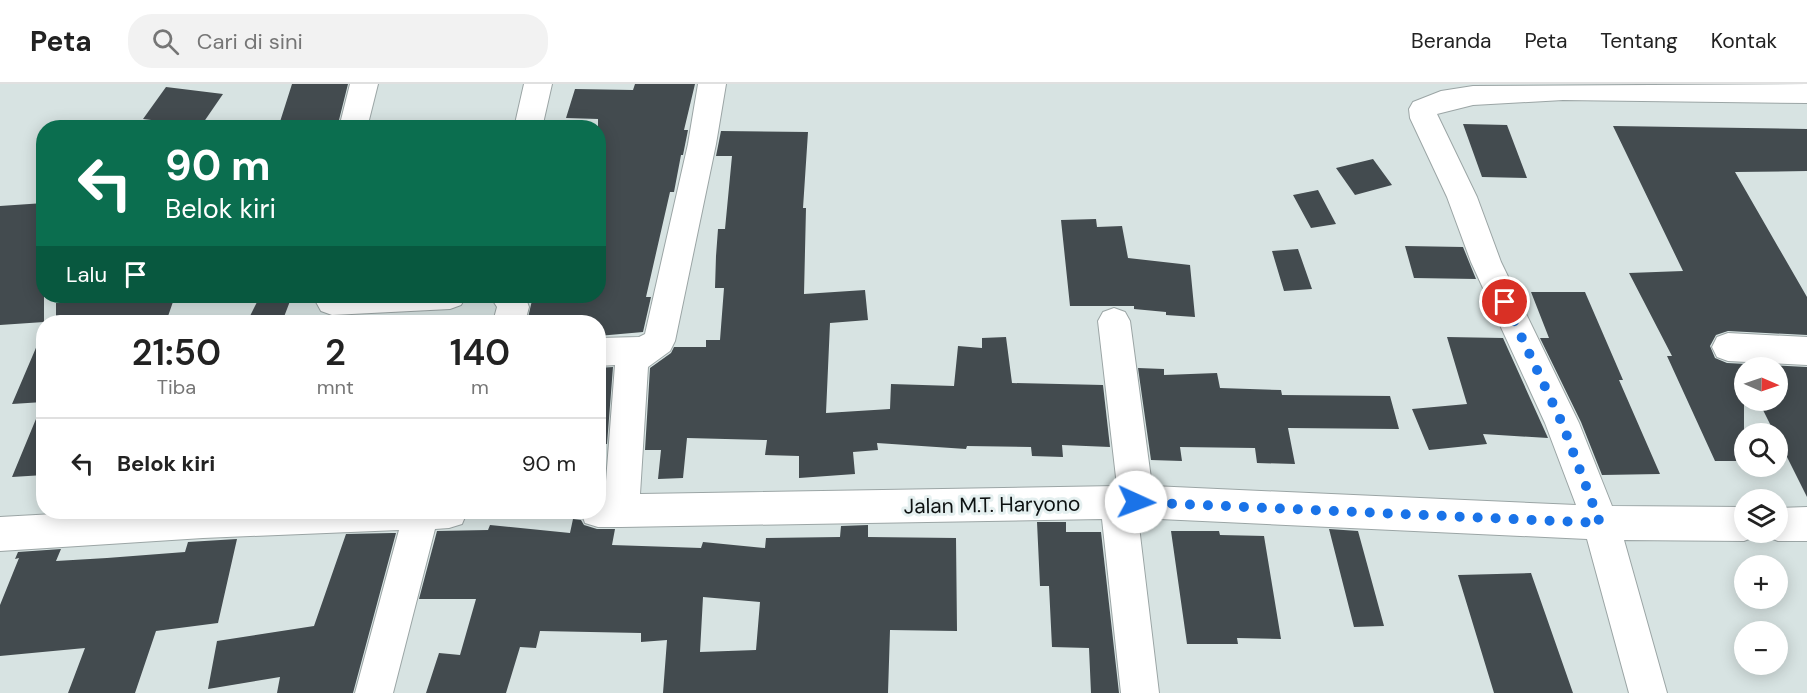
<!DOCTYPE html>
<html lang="id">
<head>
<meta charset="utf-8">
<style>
	:root { --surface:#fff; --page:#f2f2f2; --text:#222; --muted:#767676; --line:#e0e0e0 }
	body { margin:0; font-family:"DM Sans",sans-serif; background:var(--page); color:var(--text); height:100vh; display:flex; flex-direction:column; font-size:22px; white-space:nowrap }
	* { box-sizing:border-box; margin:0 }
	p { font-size:20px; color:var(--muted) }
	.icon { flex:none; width:33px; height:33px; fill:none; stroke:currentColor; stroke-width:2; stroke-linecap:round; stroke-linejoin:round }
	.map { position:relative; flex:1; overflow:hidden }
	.sheet { position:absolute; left:36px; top:231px; width:570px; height:204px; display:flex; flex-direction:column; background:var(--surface); border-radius:24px; box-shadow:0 3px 15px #0003 }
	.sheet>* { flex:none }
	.guide { position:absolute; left:36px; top:36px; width:570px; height:183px; border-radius:24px; box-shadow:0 3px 15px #0003; background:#0b6e4f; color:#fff; overflow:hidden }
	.needle { width:39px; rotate:92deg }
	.buttons { position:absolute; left:1734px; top:273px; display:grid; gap:12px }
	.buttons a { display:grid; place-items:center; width:54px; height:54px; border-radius:50%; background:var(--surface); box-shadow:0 3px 15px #0003; font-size:30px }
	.pin { position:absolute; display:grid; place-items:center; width:51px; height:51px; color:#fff; margin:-26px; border:3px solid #fff; border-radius:50%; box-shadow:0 2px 6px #0007 }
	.me { position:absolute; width:66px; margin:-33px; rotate:92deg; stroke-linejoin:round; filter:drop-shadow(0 0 4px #0008) }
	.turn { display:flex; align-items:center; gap:21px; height:126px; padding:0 30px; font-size:27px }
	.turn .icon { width:78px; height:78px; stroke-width:2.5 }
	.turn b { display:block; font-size:42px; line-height:51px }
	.then { display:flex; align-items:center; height:57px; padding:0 30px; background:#0003; gap:12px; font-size:22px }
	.eta { display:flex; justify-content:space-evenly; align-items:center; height:102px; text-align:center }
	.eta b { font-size:36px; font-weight:600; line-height:42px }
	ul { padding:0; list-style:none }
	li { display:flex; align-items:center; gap:18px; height:90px; padding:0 30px; border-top:2px solid var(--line) }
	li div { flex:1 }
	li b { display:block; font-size:22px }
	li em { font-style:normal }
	header { display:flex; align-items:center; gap:36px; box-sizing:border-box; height:84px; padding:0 30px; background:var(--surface); border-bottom:2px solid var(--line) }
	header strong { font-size:28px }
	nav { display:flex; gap:33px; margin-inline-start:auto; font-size:21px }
	.search { width:420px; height:54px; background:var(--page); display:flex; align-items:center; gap:15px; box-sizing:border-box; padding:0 21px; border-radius:24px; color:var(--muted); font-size:22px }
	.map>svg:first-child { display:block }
	.building { fill:#434b4f; fill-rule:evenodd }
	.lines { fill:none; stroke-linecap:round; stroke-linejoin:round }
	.minor-casing { stroke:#9ba5a5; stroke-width:2 }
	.minor { fill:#fff; fill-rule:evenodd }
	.route { stroke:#1a73e8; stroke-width:10; stroke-dasharray:0 18 }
	.labels { text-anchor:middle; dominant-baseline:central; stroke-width:6; stroke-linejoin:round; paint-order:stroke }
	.street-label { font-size:21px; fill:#0d1111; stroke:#e5f0f0 }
</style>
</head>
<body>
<header>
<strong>Peta</strong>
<div class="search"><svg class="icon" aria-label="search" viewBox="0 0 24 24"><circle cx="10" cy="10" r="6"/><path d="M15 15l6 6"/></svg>Cari di sini</div>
<nav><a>Beranda</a><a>Peta</a><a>Tentang</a><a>Kontak</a></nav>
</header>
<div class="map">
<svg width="1807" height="609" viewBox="0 0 1807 609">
	<rect width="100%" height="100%" fill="#d7e3e2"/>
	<path class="building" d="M292 0H348L337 44H278Z
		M635 0H695L684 46H688L683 71H681L674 108H670L646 213H651L643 248 598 252V238H527L533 212H598V35L566 34 575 5 633 6Z
		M166 3 223 10 201 42 143 35Z
		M1463 40 1507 41 1527 94 1482 93Z
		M1613 42 1807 45V87L1735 88 1807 213V251L1728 247 1716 251 1710 262 1715 274 1727 279 1807 283V413L1778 355V350H1775L1758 316H1778V284H1744V377H1715L1667 272H1672L1629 189 1683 187Z
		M721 47 808 48 803 124H806L804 210 865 206 868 236 830 239 826 329 890 325 891 300 954 302 958 262 982 264V254L1006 253 1012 299 1103 301 1110 363 1062 361 1063 373 1032 372 1031 363 967 362 966 365 877 359 878 366 853 368 855 390 799 394V372L765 371 767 356 687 354 683 394 658 395 661 366H645L650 284 671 269 674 263H706V256H720L724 204H715L716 172 718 145H725L732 72H716Z
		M1373 75 1392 101 1355 111 1336 84Z
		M1318 106 1336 140 1311 144 1293 111Z
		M44 119V238L0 241V122Z
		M1096 135 1097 143 1122 142 1128 174 1190 181 1195 233 1166 231V228L1134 225V222H1070L1061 136Z
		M1405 162 1463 163 1476 195 1414 194Z
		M1298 165 1312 205 1284 207 1272 167Z
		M1531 208H1585L1623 296H1619L1660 390 1602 391 1581 338 1540 254H1549Z
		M126 212H175L166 238H56V219L125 214Z
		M260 212H292L282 238H247Z
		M44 245V391L12 393 43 318 12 320Z
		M1447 253 1503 254 1548 354 1483 350 1487 360 1429 366 1412 325 1467 320Z
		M613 283 607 360H598V284Z
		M1138 284 1164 285V291L1217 289 1220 304 1281 306 1282 311 1390 312 1399 345 1288 344 1295 380 1257 379 1255 364 1180 363 1182 377 1151 376Z
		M573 435 581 436 584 441 597 445H615L612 461 701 464 703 458 765 464 766 454 840 453 841 442 868 441V453L956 454 957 547 890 546 888 609H663L667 556 641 558V549L540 547 536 564 520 563 506 609H426L439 569 460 571 476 515H419L437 447 488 446 490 441 570 449ZM703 513 760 518 756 566 700 568Z
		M1037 438H1066V448H1101L1119 609H1091L1089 564 1052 563 1049 502H1040Z
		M1329 445 1358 447 1384 542 1354 543Z
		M1171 447H1219L1220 451 1264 452 1281 555 1237 554 1238 560H1187Z
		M392 449H396L353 609H277L280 593 208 605 217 557 314 542 346 450Z
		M237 455 218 539 156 547 135 609H68L85 564 0 572V521L19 474 15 475 18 468 61 465 56 477 107 474 185 468 188 458Z
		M1531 489 1573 609H1494L1458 491Z"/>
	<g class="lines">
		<defs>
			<path id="minor" d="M350 0H378L367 44H339Z
				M524 0H552L542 44H514Z
				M698 0H726L716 60 675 257 670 267 648 283 640 410 1117 402 1098 237 1103 228 1114 224 1125 228 1130 237 1152 402 1576 421 1545 339 1471 178 1447 113 1410 34 1409 25 1413 18 1441 7 1473 2 1807 0V19L1563 16 1473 21 1437 30 1477 113 1501 178 1579 339 1612 422 1744 423V448H1758L1757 452 1744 457 1624 456 1667 609H1629L1587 455 1138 434 1159 609H1121L1102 435 621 443H598L585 439 581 428H598V411L605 410 615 281 598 282V254L639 253 645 250 688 60Z
				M320 212H466L461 221 450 225 332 231 321 227 316 218Z
				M490 212H525L529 223 525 238H493L497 223Z
				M1728 249 1807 253V281L1728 277 1717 273 1712 263 1717 253Z
				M1807 423V457H1778L1765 452 1764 448H1778V424Z
				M90 428H467L462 440 449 444 435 445 393 609H355L399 446 203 454 0 467V433Z"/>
		</defs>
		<use href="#minor" class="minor-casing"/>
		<use href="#minor" class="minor"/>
	</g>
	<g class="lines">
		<path class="route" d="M1136 418 1600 439 1562 339 1505 218"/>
	</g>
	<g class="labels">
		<g class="street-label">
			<text transform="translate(992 421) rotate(-1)">Jalan M.T. Haryono</text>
		</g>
	</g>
</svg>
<div class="buttons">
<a><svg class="needle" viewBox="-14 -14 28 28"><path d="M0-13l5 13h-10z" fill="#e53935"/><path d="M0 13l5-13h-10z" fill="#767676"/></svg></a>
<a><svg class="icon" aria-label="search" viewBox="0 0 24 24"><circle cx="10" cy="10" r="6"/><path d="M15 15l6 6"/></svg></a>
<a><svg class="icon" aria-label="layers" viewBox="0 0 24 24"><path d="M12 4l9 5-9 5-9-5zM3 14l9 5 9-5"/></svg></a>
<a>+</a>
<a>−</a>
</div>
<div class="pin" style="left:1505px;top:218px;background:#d93025"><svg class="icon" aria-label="arrive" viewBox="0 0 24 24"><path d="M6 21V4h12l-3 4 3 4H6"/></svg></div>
<svg class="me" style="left:1136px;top:418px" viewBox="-20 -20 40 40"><circle r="19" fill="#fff"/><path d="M0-13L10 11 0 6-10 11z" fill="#1a73e8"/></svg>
<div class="guide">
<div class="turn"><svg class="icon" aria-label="left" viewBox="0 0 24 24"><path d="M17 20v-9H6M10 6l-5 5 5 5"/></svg><div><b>90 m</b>Belok kiri</div></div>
<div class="then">Lalu<svg class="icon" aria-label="arrive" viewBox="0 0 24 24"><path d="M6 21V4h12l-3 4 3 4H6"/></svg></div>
</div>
<section class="sheet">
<div class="eta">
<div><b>21:50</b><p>Tiba</p></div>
<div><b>2</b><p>mnt</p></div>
<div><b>140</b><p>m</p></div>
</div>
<ul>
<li><svg class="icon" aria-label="left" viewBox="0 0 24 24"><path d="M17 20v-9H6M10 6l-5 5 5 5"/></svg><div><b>Belok kiri</b></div><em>90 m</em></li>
</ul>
</section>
</div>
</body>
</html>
